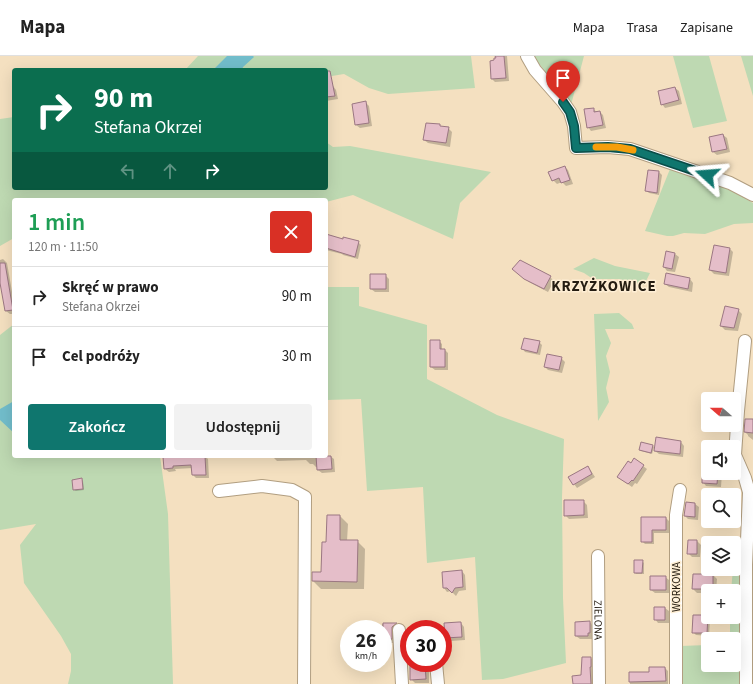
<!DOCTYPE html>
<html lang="pl">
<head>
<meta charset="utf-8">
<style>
	:root { --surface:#fff; --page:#f2f2f2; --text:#222; --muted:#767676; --line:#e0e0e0; --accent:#0f766e }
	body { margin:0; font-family:"Source Sans 3",sans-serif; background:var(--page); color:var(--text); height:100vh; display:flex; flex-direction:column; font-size:15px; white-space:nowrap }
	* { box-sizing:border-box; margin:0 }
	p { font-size:13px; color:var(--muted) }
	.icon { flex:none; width:22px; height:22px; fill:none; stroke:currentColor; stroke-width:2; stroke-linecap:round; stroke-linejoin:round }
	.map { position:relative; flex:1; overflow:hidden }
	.panel { position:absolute; left:12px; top:142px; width:316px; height:260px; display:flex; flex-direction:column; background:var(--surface); border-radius:4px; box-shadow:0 4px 16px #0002 }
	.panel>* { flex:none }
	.hud { position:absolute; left:12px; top:12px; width:316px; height:122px; border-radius:4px; box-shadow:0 4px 16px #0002; background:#0b6e4f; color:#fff; overflow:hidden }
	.needle { width:26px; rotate:290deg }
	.buttons { position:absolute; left:701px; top:336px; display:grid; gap:8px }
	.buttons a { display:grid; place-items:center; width:40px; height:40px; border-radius:4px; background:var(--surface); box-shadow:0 4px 16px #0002; font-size:20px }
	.speed { position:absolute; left:340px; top:564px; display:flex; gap:8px; font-size:20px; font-weight:700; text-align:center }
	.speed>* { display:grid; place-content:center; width:52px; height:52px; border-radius:50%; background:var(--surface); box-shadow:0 4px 16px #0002; line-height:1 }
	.speed small { font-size:10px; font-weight:400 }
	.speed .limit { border:6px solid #d22; background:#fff; color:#111 }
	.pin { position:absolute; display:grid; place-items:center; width:34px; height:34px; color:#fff; margin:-41px -17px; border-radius:50% 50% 50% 0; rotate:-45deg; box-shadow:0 0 4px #0007 }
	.pin .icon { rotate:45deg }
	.me { position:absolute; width:44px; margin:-22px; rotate:289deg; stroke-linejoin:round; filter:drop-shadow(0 0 3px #0008) }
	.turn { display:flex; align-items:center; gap:14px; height:84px; padding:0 16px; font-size:18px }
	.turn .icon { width:52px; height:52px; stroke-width:2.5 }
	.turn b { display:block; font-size:28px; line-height:34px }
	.lanes { display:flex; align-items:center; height:38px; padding:0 16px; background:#0003; justify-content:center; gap:20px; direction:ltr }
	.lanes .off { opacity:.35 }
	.round { display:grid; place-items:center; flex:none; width:42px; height:42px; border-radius:4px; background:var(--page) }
	.summary { display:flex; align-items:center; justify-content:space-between; height:68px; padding:0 16px }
	h1 { font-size:24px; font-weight:600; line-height:30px; color:#1e9e55 }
	.button { display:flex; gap:8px; margin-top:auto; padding:8px 16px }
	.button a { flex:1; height:46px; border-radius:4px; background:var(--accent); color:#fff; font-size:16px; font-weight:600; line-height:46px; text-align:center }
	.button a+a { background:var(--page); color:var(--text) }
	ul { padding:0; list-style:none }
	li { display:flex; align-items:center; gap:12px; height:60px; padding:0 16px; border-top:1px solid var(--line) }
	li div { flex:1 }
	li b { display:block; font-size:15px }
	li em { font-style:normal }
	header { display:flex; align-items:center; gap:24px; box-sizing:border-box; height:56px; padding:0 20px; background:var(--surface); border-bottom:1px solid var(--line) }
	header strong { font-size:19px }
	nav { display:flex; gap:22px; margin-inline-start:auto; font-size:14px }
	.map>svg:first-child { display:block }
	.green { fill:#bed9b2 }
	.water { fill:#72bdcb }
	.shadow { fill:#0003 }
	.building { fill:#e5bec9; stroke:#9b7782 }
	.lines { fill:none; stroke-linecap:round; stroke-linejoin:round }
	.minor-casing { stroke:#b19e80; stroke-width:14 }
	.minor { stroke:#fff; stroke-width:12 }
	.route-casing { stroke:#0a4d48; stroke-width:10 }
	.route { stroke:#0f766e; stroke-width:7 }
	.slow { stroke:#f59e0b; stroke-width:7 }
	.labels { text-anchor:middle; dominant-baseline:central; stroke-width:3; stroke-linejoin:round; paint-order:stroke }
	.street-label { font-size:11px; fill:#241c11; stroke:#feeed4 }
	.district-label { font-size:15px; font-weight:bold; letter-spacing:1px; fill:#241c11; stroke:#feeed4 }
</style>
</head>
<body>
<header>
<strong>Mapa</strong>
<nav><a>Mapa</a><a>Trasa</a><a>Zapisane</a></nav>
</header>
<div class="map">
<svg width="753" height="628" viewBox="0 0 753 628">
	<rect width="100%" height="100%" fill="#f4e0c0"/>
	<path class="green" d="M198 0H471L475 32 388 38 369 32 344 18 326 21V14H185Z
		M533 0H584L571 49Z
		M673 0H709L727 65 693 72Z
		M741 0H753V40Z
		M14 61V132H326V86L333 91 350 90 491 116 460 147 453 183 353 139 326 146V144H14V182L0 190V63Z
		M670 113 728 132 753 147V167L734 168 705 178 684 177 673 180H667L645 175Z
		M594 202 615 210 650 217 644 229 629 227 619 223H593L584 217 573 213Z
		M326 231H359V250L427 269V323L497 359 564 383 562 441 563 542 566 607 503 623 482 624 475 501 427 507 423 431 367 435 361 343 326 344Z
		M619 257 632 268 634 273H605L611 287 606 300 610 316 606 332 609 346 598 365 594 258Z
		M14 268V400H160L168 458 173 628H68L71 615V598L61 580 24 527 20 489 36 468 0 474V279Z
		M734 509 741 510 742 628H680V590L708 589V609H734V583H730V561H734V535H731L733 513H734Z"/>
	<path class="water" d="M227 0H253L254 1 243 11 242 14H213Z
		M14 345V377L0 364V353Z"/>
	<path class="shadow" d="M496 0H507L509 25 495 26 492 23 491 6 497 3Z
		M333 30 336 34 338 43 326 45V31Z
		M675 32 679 35 682 48 665 52 662 48Z
		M365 46 369 50 372 70 360 72 356 69Z
		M593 53 597 56H600L603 59 606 72 591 75 588 71Z
		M448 72 452 76 450 91 428 87 424 84Z
		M723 79 727 82 730 96 717 99 713 96 710 82Z
		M565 111 568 114 573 128 566 130 562 126 557 128 553 124Z
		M649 115 659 116 662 119 659 139 649 137 647 135Z
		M326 180 344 184 358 186 361 189 358 203 343 199 342 198 326 194Z
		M729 192 733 196 729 220 714 218 710 214Z
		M667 196 675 198 679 201 675 216 667 215 664 211Z
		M3 203 7 207 14 247V258H10L6 255 0 222V204Z
		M517 216 550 221 554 225 548 236 529 226Z
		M385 219 389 223V236H375L371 233Z
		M690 223 693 227 692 236 669 231 665 228Z
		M738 254 742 258 738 275 725 274 721 270Z
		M439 285 442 288V294H445L448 297V314H435L431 311Z
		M539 286 542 289 540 299 525 296 523 293Z
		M561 302 565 306 562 317 548 314 545 311Z
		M753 364V384L748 380V379L745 376Z
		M681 386 684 390 683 401 659 398 655 395Z
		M653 390 654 391 652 398 641 395 640 394Z
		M183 400H205L208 403 209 422H196L193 419V412L175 413 176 415 169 416 165 413Z
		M273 400H330L334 403 335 416 322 417 318 414V411H316L313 408H310L306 404 277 405 273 401Z
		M704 407H708V417H722L721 431 706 430 703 426Z
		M643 410 647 413 637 428 635 427 632 431 622 424 618 421Z
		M587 411 591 415 595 421 577 432 574 428Z
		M81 423 83 425 84 434 76 435 74 434Z
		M583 445 587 449 588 462 569 463 565 459Z
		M686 447 695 448 699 451 698 464 688 463 685 460Z
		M340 460 348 468 347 485H357L365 493 364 533H321L313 525 322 517 327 487Z
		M642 462H666L669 465V477H654V488H645L642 485Z
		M697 485 701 489 700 501H692L688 497Z
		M642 505 644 507V518H636L635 517Z
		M462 515 465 519 466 534 459 535 456 540 451 535 447 536 444 532Z
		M713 519 717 523 716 535H708V537H697L693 533Z
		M665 521 669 524V537H655L651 534Z
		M655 552H665L669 555V567H658L655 563Z
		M707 560 710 564 709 580 696 579 693 576Z
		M590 566 593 570 594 580H592V583H580L576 580Z
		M461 567 464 571 465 584 450 585 446 581Z
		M382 568H396L399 571 395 587H385L383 584V573H382Z
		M591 602 594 605V628H574L582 620Z
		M411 607H421L429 613V627H415L411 623Z
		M665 612 668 615V628H630V617H650Z"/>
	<path class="building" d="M495 0H504L506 22 491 23 490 5 494 4V2H496Z
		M326 15H330L335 40 326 41Z
		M675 31 679 44 661 49 658 35Z
		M366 45 369 67 355 69 352 48Z
		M594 52V56L600 55 603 69 587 72 584 53Z
		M426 67 440 68V70L449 71 446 87 423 84Z
		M723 78 727 93 712 96 709 81Z
		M565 110 570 124 561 127 559 122 552 125 548 116Z
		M648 114 659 115 657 137 645 135Z
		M326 178 343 183V181L359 185 355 201 326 192Z
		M714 189 730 192 726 217 709 214Z
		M666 195 675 197 672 213 663 211Z
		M520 204 551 220 544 233 524 223 512 213Z
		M0 207H5L13 254 5 255 0 227Z
		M666 217 690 222 688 233 664 228Z
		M370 218H386V233H370Z
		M725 250 739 253 734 272 720 270Z
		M524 282 540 285 537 297 521 293Z
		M430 284H440V293H445V311H430Z
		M547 298 562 301 559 314 544 311Z
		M745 363H753V377L744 376Z
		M656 381 681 385 680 398 654 395Z
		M641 386 653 389 651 397 639 394Z
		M173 400H205L206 419H192L191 409 173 410V412L164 413 163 401Z
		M316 400H331L332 413 317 414Z
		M634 402 644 409 633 425 632 424 628 428 617 421 628 405 631 407Z
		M588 410 592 418 573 429 568 421Z
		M702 417H718L717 428 702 427Z
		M82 422 83 433 73 434 72 424Z
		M564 444H584V459L564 460Z
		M686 446 695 447V461L684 460Z
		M327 459H340V484H358L357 526 312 525V516H321L322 486H326Z
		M641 461H666V474H652V486H641Z
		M688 484H697V498H687Z
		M634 504H643L642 517H634Z
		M462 514 463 531 455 532 452 537 447 532H443L442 516Z
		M693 518H713V533H692Z
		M650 520H666V534H650Z
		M654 551H665V564H654Z
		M693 559H708L707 577H692Z
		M590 565V577H588V580H575V566Z
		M459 566H461L462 581 445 582 444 567Z
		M383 567H397L392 571V583L383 584Z
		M582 601H591V611H590L591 628H573L572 620 581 619Z
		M410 607H420V608H425L426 623 410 624Z
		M649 611H665L666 625 629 626V616H649Z"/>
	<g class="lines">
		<defs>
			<g id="minor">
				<path d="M527 0 535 14 563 46 570 56 574 70 576 92 608 91 630 93 730 127 753 139"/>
				<path d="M745 285 738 355 735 399 745 422 749 436 746 509V628"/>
				<path d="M219 435 262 430 292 434 305 441 304 628"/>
				<path id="s1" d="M598 500 599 628"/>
				<path d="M399 574 402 628"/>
				<path d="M436 607 438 628"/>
				<path d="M676 628V459L680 434"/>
			</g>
		</defs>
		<use href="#minor" class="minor-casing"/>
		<use href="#minor" class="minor"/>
	</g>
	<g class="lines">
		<defs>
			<path id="route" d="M563 46 570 56 574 70 576 92 608 91 630 93 707 119"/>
		</defs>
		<use href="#route" class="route-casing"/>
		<use href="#route" class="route"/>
		<path class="slow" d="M596 91H617L633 94"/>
	</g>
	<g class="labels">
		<g class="street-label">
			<text transform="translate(676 531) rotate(-90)">WORKOWA</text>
			<text stroke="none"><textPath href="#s1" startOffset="64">ZIELONA</textPath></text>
		</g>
		<g class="district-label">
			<text x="604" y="230">KRZYŻKOWICE</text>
		</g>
	</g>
</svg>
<div class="buttons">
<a><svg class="needle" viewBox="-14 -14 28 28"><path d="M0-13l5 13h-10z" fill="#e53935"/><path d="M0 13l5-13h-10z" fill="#767676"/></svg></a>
<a><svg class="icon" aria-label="sound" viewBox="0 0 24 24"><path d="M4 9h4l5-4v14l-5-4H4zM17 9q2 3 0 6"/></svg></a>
<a><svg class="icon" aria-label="search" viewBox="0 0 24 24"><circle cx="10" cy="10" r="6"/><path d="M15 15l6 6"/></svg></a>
<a><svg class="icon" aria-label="layers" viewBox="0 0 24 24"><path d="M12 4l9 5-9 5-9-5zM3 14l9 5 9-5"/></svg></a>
<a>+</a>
<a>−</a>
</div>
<div class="speed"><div>26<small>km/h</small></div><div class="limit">30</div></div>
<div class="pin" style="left:563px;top:46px;background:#d93025"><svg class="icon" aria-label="arrive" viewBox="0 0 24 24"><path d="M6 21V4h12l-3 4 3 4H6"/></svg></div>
<svg class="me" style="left:707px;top:119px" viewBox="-20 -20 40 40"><path d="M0-17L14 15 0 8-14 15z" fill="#0f766e" stroke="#fff" stroke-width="4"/></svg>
<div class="hud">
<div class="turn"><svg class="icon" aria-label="right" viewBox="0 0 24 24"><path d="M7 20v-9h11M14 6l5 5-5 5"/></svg><div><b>90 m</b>Stefana Okrzei</div></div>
<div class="lanes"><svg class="icon off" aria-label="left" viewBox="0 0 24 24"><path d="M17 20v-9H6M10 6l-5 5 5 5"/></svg><svg class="icon off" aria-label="ahead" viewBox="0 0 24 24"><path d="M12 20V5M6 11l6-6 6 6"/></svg><svg class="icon" aria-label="right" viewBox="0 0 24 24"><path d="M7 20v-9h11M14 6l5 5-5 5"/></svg></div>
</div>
<section class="panel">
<div class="summary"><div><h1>1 min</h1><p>120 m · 11:50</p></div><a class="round" style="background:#d93025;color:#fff"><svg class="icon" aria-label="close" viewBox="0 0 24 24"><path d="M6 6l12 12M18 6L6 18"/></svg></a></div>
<ul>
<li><svg class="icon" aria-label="right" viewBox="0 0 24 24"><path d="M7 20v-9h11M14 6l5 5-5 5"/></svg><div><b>Skręć w prawo</b><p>Stefana Okrzei</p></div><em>90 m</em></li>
<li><svg class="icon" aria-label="arrive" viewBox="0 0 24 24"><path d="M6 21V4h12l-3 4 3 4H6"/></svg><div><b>Cel podróży</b></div><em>30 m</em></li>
</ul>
<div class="button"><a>Zakończ</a><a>Udostępnij</a></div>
</section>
</div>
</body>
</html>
